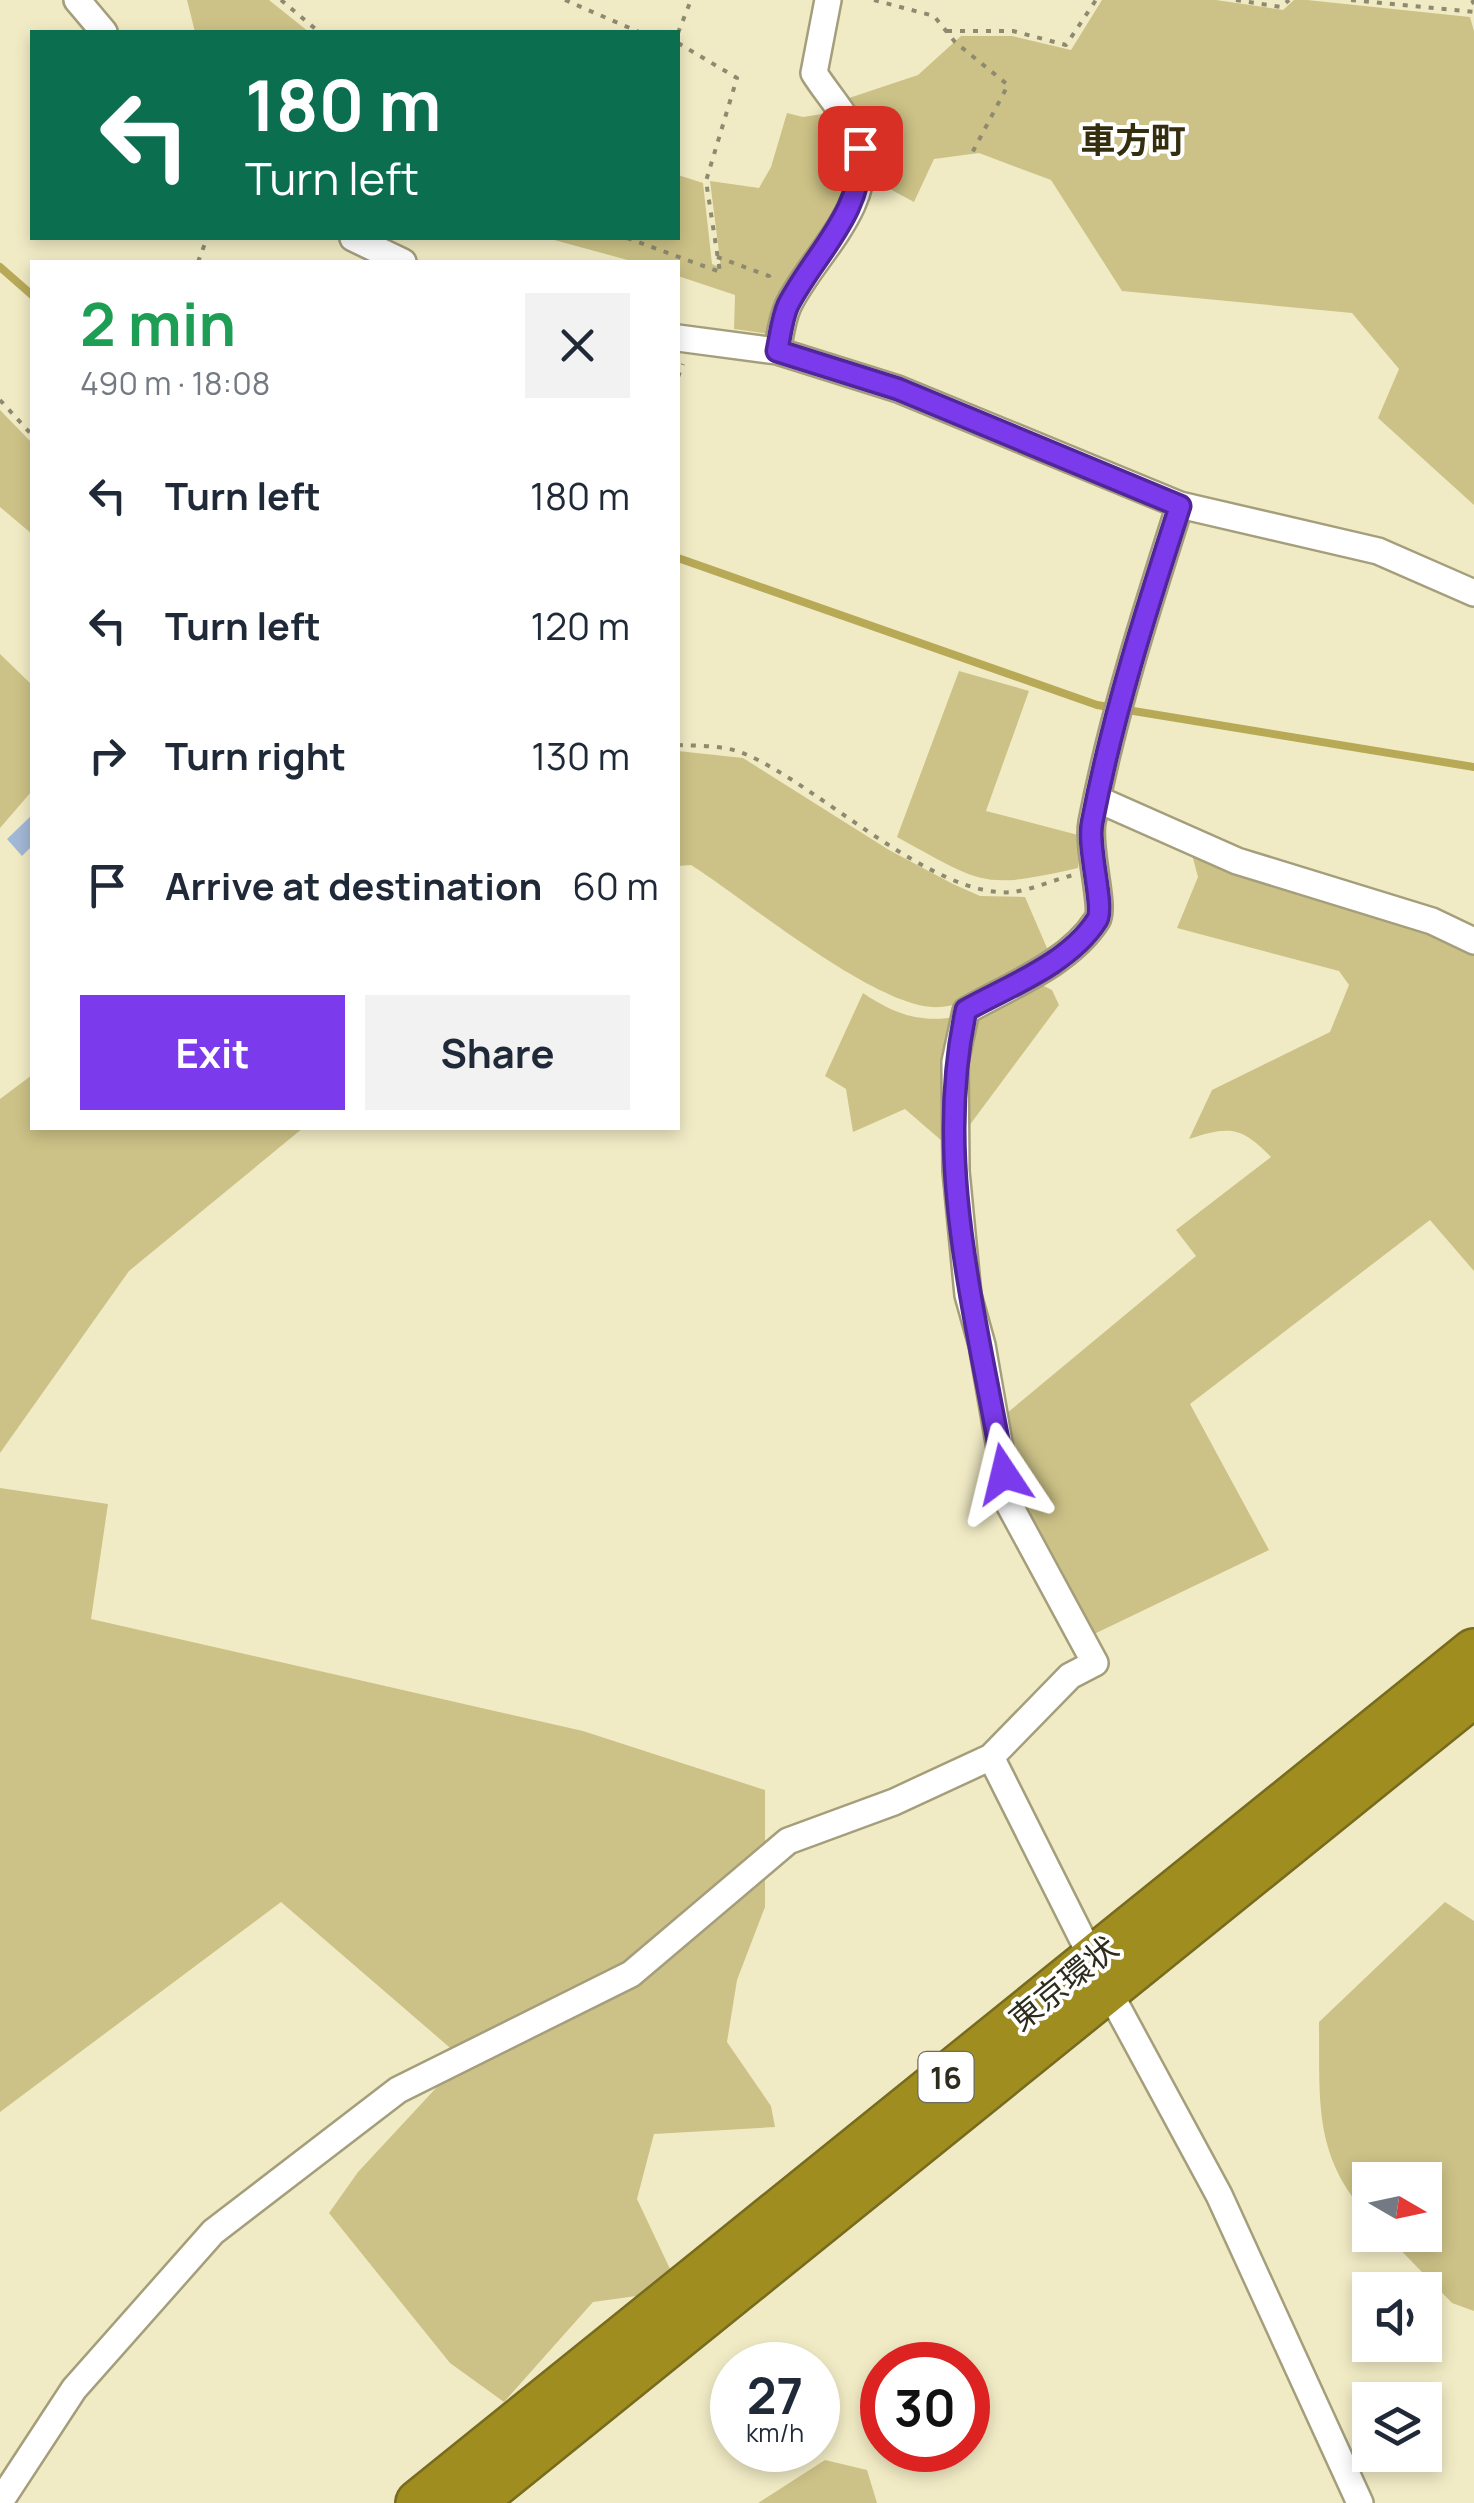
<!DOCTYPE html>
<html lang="en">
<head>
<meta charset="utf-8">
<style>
	:root { --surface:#fff; --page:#f2f2f3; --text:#1f2937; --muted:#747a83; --accent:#7c3aed }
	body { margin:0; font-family:Manrope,"Noto Sans JP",sans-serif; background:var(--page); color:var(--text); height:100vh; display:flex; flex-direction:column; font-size:38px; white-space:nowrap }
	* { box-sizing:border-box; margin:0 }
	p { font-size:32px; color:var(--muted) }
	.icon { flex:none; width:55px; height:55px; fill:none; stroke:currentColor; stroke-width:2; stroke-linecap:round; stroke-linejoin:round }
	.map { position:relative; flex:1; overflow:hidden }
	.panel { position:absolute; left:30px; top:260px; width:650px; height:870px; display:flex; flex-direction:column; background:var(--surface); border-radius:0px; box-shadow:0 5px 15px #0003 }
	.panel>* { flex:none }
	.top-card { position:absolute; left:30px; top:30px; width:650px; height:210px; border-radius:0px; box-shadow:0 5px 15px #0003; background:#0b6e4f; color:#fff; overflow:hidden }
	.needle { width:65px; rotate:99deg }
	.controls { position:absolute; left:1352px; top:2162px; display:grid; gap:20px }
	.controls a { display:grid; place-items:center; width:90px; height:90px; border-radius:0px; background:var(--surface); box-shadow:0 5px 15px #0003; font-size:50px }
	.speed { position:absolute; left:710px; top:2342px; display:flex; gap:20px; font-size:50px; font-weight:700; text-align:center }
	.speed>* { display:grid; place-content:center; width:130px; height:130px; border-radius:50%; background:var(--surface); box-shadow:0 5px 15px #0003; line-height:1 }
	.speed small { font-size:25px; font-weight:400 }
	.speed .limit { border:15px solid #d22; background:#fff; color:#111 }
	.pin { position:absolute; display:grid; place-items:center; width:85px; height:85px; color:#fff; margin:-42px; border-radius:20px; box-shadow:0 5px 15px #0006 }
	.me { position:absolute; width:110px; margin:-55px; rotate:350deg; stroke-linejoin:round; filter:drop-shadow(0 0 8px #0008) }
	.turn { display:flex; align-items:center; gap:35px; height:210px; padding:0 50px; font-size:45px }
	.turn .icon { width:130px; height:130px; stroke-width:2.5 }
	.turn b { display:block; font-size:70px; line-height:85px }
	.round { display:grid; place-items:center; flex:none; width:105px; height:105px; border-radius:0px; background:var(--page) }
	.summary { display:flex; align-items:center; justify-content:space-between; height:170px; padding:0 50px }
	h1 { font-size:60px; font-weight:700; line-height:75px; color:#1e9e55 }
	.cta { display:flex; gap:20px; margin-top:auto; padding:20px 50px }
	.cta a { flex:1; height:115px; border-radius:0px; background:var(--accent); color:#fff; font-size:40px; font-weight:700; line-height:115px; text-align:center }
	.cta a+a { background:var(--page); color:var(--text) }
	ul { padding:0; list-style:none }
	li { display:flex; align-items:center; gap:30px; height:130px; padding:0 50px }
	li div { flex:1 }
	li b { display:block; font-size:38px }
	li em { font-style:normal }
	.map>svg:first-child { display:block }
	.green { fill:#ccc287 }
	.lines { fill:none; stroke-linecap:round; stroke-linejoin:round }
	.stream { stroke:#b8a957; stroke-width:8 }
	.building { fill:#a3b8d6 }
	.street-casing { stroke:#a49e7b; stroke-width:30 }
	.highway-casing { stroke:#776b1e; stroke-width:50 }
	.path { stroke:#8e8a6f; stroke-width:4; stroke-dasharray:5 8; stroke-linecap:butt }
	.street { stroke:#fff; stroke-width:25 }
	.highway { stroke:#9f8d1f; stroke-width:45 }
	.route-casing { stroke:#51269a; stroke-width:25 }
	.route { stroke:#7c3aed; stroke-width:18 }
	.labels { text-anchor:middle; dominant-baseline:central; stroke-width:8; stroke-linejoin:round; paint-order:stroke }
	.shield { fill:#fff; stroke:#6d6b61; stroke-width:2.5 }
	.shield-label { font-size:30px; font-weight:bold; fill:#2e2c1d }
	.street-label { font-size:32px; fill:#2e2c1d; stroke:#fff }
	.neighbourhood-label { font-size:35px; font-weight:bold; fill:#342e0e; stroke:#fff }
</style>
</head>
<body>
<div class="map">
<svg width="1474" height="2503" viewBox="0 0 1474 2503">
	<rect width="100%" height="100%" fill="#f1ebc5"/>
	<path class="green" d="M187 0H269L309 32H195Z
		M1102 0H1216L1283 10 1294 0H1307L1470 17 1474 31V505L1378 418 1399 369 1352 313 1122 291 1051 180 979 153 934 159 914 202 873 180 870 153 846 99 918 75 961 36H1012L1071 50Z
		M787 113 803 117 829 113C884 180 812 237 781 297 775 308 773 322 770 334L734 329 735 295 678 276V262H635L547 238H678V175L703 183 712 264 721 268 710 181 759 188 771 167Z
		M0 410 32 443V534L0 507Z
		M0 654 32 685V791L0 828Z
		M959 671 1029 691 986 811 1082 836 1078 868C981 890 983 884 897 837Z
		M678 751 743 758 889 850 953 884 980 896 1025 897 1050 955C1018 972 978 1004 940 1007 880 1012 745 899 691 865L678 866Z
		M1190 847 1431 929 1474 950V1271L1430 1220 1190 1404 1269 1550 1090 1636 1017 1503 1001 1418 1196 1256 1176 1230 1271 1157C1241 1126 1229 1126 1189 1139L1212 1090 1330 1032 1349 985 1339 971 1177 928 1198 877Z
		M1034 981 1052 990 1059 1005 963 1134V1059L975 1014Z
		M863 993C894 1014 919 1023 957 1017L950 1148 905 1109 853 1132 846 1089 825 1076Z
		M32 1075V1128H303L129 1271 0 1453V1099Z
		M0 1488 108 1504 91 1619 583 1731 765 1790V1907L737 1980 727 2042 771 2106 775 2127 654 2134 637 2199 680 2290 593 2302 504 2402 450 2363 329 2213 358 2172 463 2059 281 1902 0 2112Z
		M1445 1902 1474 1921V2311L1452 2303 1386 2235H1425V2180H1370V2218C1312 2157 1320 2099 1319 2022Z
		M825 2460 867 2470 877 2503H758Z"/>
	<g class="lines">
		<path class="stream" d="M0 267 32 295
			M678 558 1097 705 1474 767"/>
	</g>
	<path class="building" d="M32 815V846L22 856 7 839Z"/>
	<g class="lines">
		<defs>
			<path id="street" d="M77 0 104 32
				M353 238 403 262
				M678 338 777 351 898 389 1180 505 1378 551 1474 593
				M777 351C780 337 782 319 788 306 811 257 875 206 859 146 851 119 829 97 814 73L828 0
				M1180 505C1146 611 1113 714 1092 822 1087 848 1105 907 1097 920 1069 964 1009 986 966 1011L955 1062 956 1171 968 1295 982 1345 1010 1506 1095 1663 1070 1676 991 1757 1107 1988 1219 2195 1360 2503
				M1097 799 1237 861 1432 921 1474 941
				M0 2502 74 2389 213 2232 398 2090 631 1974 788 1841 894 1802 991 1757"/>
			<path id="highway" d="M419 2503 1474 1652
				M471 2503 1474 1693"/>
		</defs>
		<use href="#street" class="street-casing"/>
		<use href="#highway" class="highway-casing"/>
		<path class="path" d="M281 0 319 32
			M565 0 639 32
			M874 0 934 16 955 42 1008 85 971 155
			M1236 0 1281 7 1289 0
			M1351 0 1474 12
			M1472 0 1474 4
			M947 31H1013L1066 45 1096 0
			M678 33 691 0
			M678 43 737 78 706 181 720 272
			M627 238 720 272
			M717 257 769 276 772 285
			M198 262 207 238
			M678 377 683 364
			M0 400 32 435
			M678 745C700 746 724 745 745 754 819 785 934 900 1014 892 1033 889 1054 880 1073 875"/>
		<use href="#street" class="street"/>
		<use href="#highway" class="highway"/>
	</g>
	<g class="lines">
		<defs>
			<path id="route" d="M860 148C865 211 815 253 788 305 782 318 780 337 777 351L898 389 1180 506C1146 611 1113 714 1092 823 1087 848 1105 907 1097 920 1069 964 1009 986 966 1010 932 1166 978 1321 1004 1474"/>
		</defs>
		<use href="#route" class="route-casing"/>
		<use href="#route" class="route"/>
	</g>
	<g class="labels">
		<rect class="shield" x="918.5" y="2052" width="55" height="50" rx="8"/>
		<g class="shield-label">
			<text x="946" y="2077">16</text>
		</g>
		<g class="street-label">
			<text transform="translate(1063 1983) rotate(-39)">東京環状</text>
		</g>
		<g class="neighbourhood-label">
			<text x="1133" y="140">車方町</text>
		</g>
	</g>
</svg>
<div class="controls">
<a><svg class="needle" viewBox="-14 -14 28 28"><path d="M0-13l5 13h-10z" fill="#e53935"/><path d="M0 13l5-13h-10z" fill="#747a83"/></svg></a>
<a><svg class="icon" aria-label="sound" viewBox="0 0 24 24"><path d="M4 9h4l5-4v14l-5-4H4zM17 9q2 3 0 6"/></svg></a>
<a><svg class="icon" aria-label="layers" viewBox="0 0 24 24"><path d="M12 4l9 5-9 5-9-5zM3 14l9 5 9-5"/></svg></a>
</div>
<div class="speed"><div>27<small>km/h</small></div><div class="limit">30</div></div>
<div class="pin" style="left:860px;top:148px;background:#d93025"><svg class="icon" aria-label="arrive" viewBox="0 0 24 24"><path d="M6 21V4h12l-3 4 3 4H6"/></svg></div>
<svg class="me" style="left:1004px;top:1474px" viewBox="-20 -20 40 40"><path d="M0-17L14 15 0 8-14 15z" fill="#7c3aed" stroke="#fff" stroke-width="4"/></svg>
<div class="top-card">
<div class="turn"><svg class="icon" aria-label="left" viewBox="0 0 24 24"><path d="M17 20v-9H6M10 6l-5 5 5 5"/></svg><div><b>180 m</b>Turn left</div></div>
</div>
<section class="panel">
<div class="summary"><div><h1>2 min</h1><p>490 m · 18:08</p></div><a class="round"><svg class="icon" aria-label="close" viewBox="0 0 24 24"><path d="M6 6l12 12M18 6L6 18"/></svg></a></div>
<ul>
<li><svg class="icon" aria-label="left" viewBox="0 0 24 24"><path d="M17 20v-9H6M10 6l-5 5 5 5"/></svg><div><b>Turn left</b></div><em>180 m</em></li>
<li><svg class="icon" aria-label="left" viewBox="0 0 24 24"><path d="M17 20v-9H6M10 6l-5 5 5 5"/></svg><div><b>Turn left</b></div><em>120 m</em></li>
<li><svg class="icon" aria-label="right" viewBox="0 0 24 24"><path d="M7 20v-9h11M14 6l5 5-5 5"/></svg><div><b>Turn right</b></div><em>130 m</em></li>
<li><svg class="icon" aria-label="arrive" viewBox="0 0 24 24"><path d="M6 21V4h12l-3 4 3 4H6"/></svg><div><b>Arrive at destination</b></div><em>60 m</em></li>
</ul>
<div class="cta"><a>Exit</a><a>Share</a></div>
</section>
</div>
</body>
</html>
